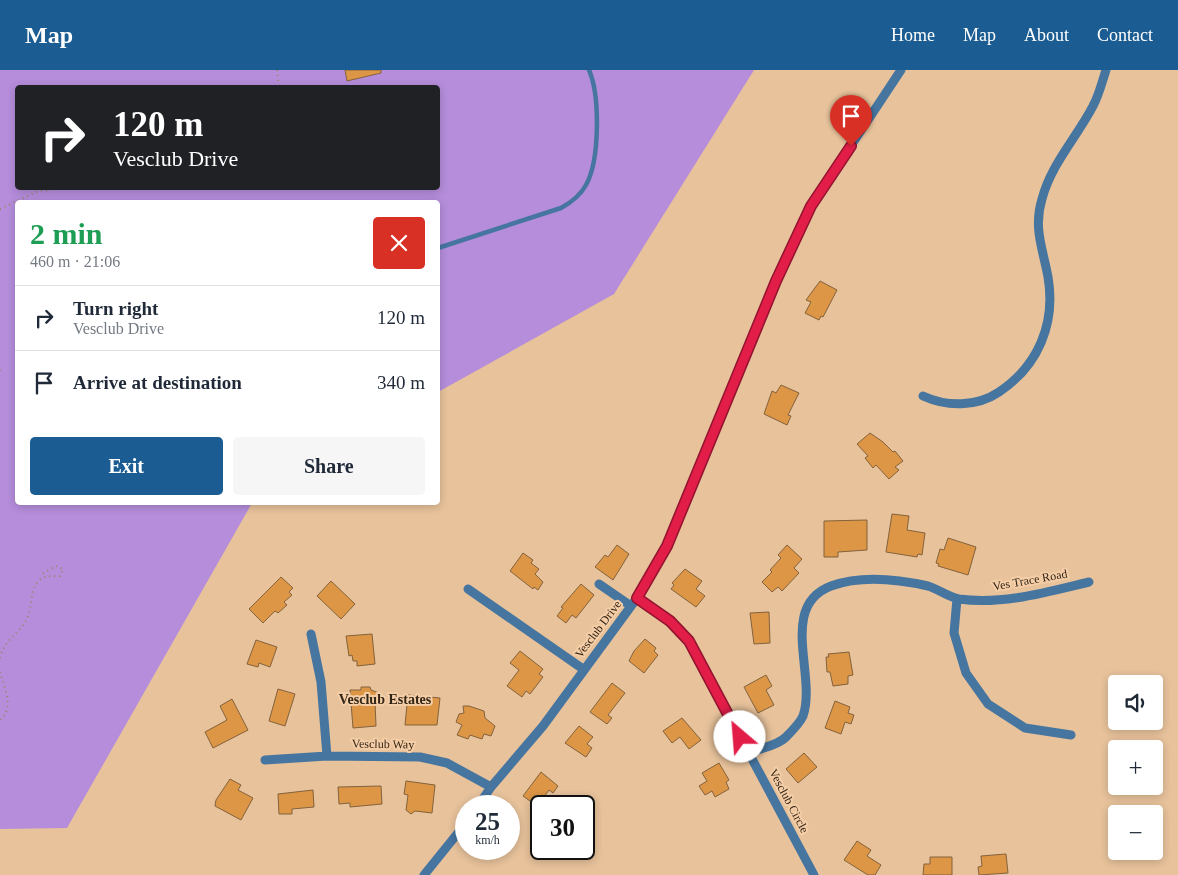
<!DOCTYPE html>
<html lang="en">
<head>
<meta charset="utf-8">
<style>
	:root { --surface:#fff; --page:#f6f6f7; --text:#1f2937; --muted:#747a83; --line:#e0e1e3; --accent:#1b5d92 }
	body { margin:0; font-family:Georgia,serif; background:var(--page); color:var(--text); height:100vh; display:flex; flex-direction:column; font-size:19px; white-space:nowrap }
	* { box-sizing:border-box; margin:0 }
	p { font-size:16px; color:var(--muted) }
	.icon { flex:none; width:28px; height:28px; fill:none; stroke:currentColor; stroke-width:2; stroke-linecap:round; stroke-linejoin:round }
	.map { position:relative; flex:1; overflow:hidden }
	.sheet { position:absolute; left:15px; top:130px; width:425px; height:305px; display:flex; flex-direction:column; background:var(--surface); border-radius:5px; box-shadow:0 2px 8px #0003 }
	.sheet>* { flex:none }
	.hud { position:absolute; left:15px; top:15px; width:425px; height:105px; border-radius:5px; box-shadow:0 2px 8px #0003; background:#202124; color:#fff; overflow:hidden }
	.tools { position:absolute; left:1108px; top:605px; display:grid; gap:10px }
	.tools a { display:grid; place-items:center; width:55px; height:55px; border-radius:5px; background:var(--surface); box-shadow:0 2px 8px #0003; font-size:25px }
	.speed { position:absolute; left:455px; top:725px; display:flex; gap:10px; font-size:25px; font-weight:700; text-align:center }
	.speed>* { display:grid; place-content:center; width:65px; height:65px; border-radius:50%; background:var(--surface); box-shadow:0 2px 8px #0003; line-height:1 }
	.speed small { font-size:12px; font-weight:400 }
	.speed .limit { border:2px solid #111; border-radius:8px; background:#fff; color:#111 }
	.pin { position:absolute; display:grid; place-items:center; width:42px; height:42px; color:#fff; margin:-51px -21px; border-radius:50% 50% 50% 0; rotate:-45deg; box-shadow:0 0 5px #0007 }
	.pin .icon { rotate:45deg }
	.me { position:absolute; width:55px; margin:-28px; rotate:333deg; stroke-linejoin:round; filter:drop-shadow(0 0 4px #0008) }
	.turn { display:flex; align-items:center; gap:18px; height:105px; padding:0 15px; font-size:22px }
	.turn .icon { width:65px; height:65px; stroke-width:2.5 }
	.turn b { display:block; font-size:35px; line-height:42px }
	.round { display:grid; place-items:center; flex:none; width:52px; height:52px; border-radius:5px; background:var(--page) }
	.summary { display:flex; align-items:center; justify-content:space-between; height:85px; padding:0 15px }
	h1 { font-size:30px; font-weight:700; line-height:38px; color:#1e9e55 }
	.button { display:flex; gap:10px; margin-top:auto; padding:10px 15px }
	.button a { flex:1; height:58px; border-radius:5px; background:var(--accent); color:#fff; font-size:20px; font-weight:700; line-height:58px; text-align:center }
	.button a+a { background:var(--page); color:var(--text) }
	ul { padding:0; list-style:none }
	li { display:flex; align-items:center; gap:15px; height:65px; padding:0 15px; border-top:1px solid var(--line) }
	li div { flex:1 }
	li b { display:block; font-size:19px }
	li em { font-style:normal }
	header { display:flex; align-items:center; gap:30px; box-sizing:border-box; height:70px; padding:0 25px; background:var(--accent); color:#fff }
	header strong { font-size:24px }
	nav { display:flex; gap:28px; margin-inline-start:auto; font-size:18px }
	.map>svg:first-child { display:block }
	.green { fill:#b58ddb; fill-rule:evenodd }
	.building { fill:#dc9645; stroke:#83623d }
	.lines { fill:none; stroke-linecap:round; stroke-linejoin:round }
	.path { stroke:#9e8365; stroke-width:2; stroke-dasharray:1 4; stroke-linecap:butt }
	.lane { stroke:#4675a0; stroke-width:4.5 }
	.street { stroke:#4675a0; stroke-width:9 }
	.route-casing { stroke:#92132f; stroke-width:12 }
	.route { stroke:#e11d48; stroke-width:9 }
	.labels { text-anchor:middle; dominant-baseline:central; stroke-width:4; stroke-linejoin:round; paint-order:stroke }
	.street-label { font-size:12px; fill:#332516; stroke:#f5cea7 }
	.neighbourhood-label { font-size:14px; font-weight:bold; fill:#332516; stroke:#f5cea7 }
</style>
</head>
<body>
<header>
<strong>Map</strong>
<nav><a>Home</a><a>Map</a><a>About</a><a>Contact</a></nav>
</header>
<div class="map">
<svg width="1178" height="805" viewBox="0 0 1178 805">
	<rect width="100%" height="100%" fill="#e7c29b"/>
	<path class="green" d="M0 0H754L614 224 438 322V132H18V432L252 433 67 758 0 759ZM18 18H438V118H18Z"/>
	<path class="building" d="M345 0H381V3L347 11Z
		M820 211 837 220 823 247 821 246 819 250 805 243 811 232 806 230Z
		M781 315 799 323 788 345 791 346 787 355 764 344 772 321 776 323Z
		M870 363 883 372 893 382 895 381 903 391 895 397 899 400 889 409 876 395 873 398 865 388 868 386 857 374Z
		M892 444 909 446 907 460 925 463 922 485 918 484 917 487 886 482Z
		M867 450V480L838 482V487H824V451Z
		M948 468 976 477 968 505 938 496 939 494 936 493 940 479 944 480Z
		M617 475 629 484 613 510 595 497 605 485 608 487Z
		M787 475 802 489 794 498 799 503 782 521 778 517 772 522 762 512 772 502 770 500 781 488 778 485Z
		M523 483 533 490 531 493 539 499 535 504 543 512 538 520 534 517 533 519 510 501Z
		M685 499 702 511 696 519 705 526 696 537 671 519 674 515 672 513Z
		M281 507 293 518 289 522 292 525 284 532 287 535 278 543 275 541 263 553 249 539Z
		M331 511 355 534 341 549 317 526Z
		M581 514 594 525 576 548 572 545 566 553 557 546 563 538 561 537Z
		M769 542 770 573 754 574 750 543Z
		M372 564 375 594 357 596V591H353L352 585 349 586 346 566Z
		M645 569 656 578 654 581 658 585 644 603 629 591 634 581Z
		M256 570 277 577 270 597 259 593 258 597 247 594Z
		M520 581 543 599 539 604 543 607 530 624 526 621 522 627 507 616 519 600 510 593Z
		M849 582 853 605 848 606V614L833 616 830 602H827L826 587H829L828 584Z
		M766 605 772 616 766 620 774 635 758 643 744 617Z
		M612 613 625 623 608 645 612 648 607 654 590 642Z
		M361 617H370L371 620 379 623V627L375 632 376 656 353 658 350 620H361Z
		M278 619 295 624 285 656 269 651Z
		M408 625 440 628 437 655H405Z
		M232 629 248 660 213 678 205 662 227 650 220 636Z
		M835 631 850 637 848 643 854 645 851 654 845 652 841 664 825 658Z
		M463 636H469L484 641 485 648 495 656 491 666 484 664 482 669 470 665 468 669 457 665 462 655 456 652 459 644 464 643Z
		M682 648 701 670 689 679 680 667 672 673 663 661Z
		M579 656 593 667 587 674 592 678 586 687 565 673Z
		M804 683 817 697 798 713 786 699Z
		M719 693 729 710 726 712 729 719 715 727 712 721 705 725 699 716 707 711 702 703Z
		M541 702 558 716 553 723 549 720 537 736 523 726Z
		M230 709 241 715 238 720 253 728 241 750 215 736 216 730Z
		M406 711 435 715 432 743 415 741 411 744 406 740 408 725 404 724Z
		M381 716 382 734 350 737V733L339 734 338 717Z
		M313 720 314 737 292 739V744H279L278 724Z
		M857 771 871 780 867 786 881 795 875 805H868L844 790Z
		M1006 784 1008 803 979 805 978 797 982 796 981 786Z
		M930 787H952V805H923L924 794H930Z"/>
	<g class="lines">
		<path class="path" d="M277 0 279 18
			M0 139 36 122 60 118
			M0 300V302
			M0 588C5 567 22 563 28 546 33 534 29 517 41 509 46 505 54 507 60 506L63 499 56 496 42 504
			M0 602C4 618 15 637 0 650"/>
		<path class="lane" d="M438 178 561 138C572 132 580 126 586 115 600 90 600 25 589 0"/>
		<path class="street" d="M923 326C947 337 977 337 999 322 1038 296 1056 254 1048 207 1043 179 1033 158 1042 129 1051 94 1077 67 1093 36 1099 25 1102 12 1106 0
			M599 514 631 536
			M468 519 583 599
			M637 528 670 551 689 571 814 805
			M957 529 954 563 966 603 988 634 1025 658 1071 665
			M311 564 321 612 327 686
			M748 683C760 679 778 675 786 667 792 661 800 653 803 646 817 606 778 536 831 516 861 505 897 509 928 516 938 519 948 527 959 529 1003 535 1047 522 1089 512
			M265 690 327 686 420 687 447 693 491 717
			M478 736 491 717 543 656 637 528 667 476 776 211 811 136 901 0
			M424 805 466 753"/>
	</g>
	<g class="lines">
		<defs>
			<path id="route" d="M740 667 689 571 670 551 637 528 667 476 776 211 811 136 851 76"/>
		</defs>
		<use href="#route" class="route-casing"/>
		<use href="#route" class="route"/>
	</g>
	<g class="labels">
		<g class="street-label">
			<text transform="translate(1030 510) rotate(-10)">Ves Trace Road</text>
			<text transform="translate(598 559) rotate(-53)">Vesclub Drive</text>
			<text transform="translate(383 674) rotate(1)">Vesclub Way</text>
			<text transform="translate(789 731) rotate(62)">Vesclub Circle</text>
		</g>
		<g class="neighbourhood-label">
			<text x="385" y="629">Vesclub Estates</text>
		</g>
	</g>
</svg>
<div class="tools">
<a><svg class="icon" aria-label="sound" viewBox="0 0 24 24"><path d="M4 9h4l5-4v14l-5-4H4zM17 9q2 3 0 6"/></svg></a>
<a>+</a>
<a>−</a>
</div>
<div class="speed"><div>25<small>km/h</small></div><div class="limit">30</div></div>
<div class="pin" style="left:851px;top:76px;background:#d93025"><svg class="icon" aria-label="arrive" viewBox="0 0 24 24"><path d="M6 21V4h12l-3 4 3 4H6"/></svg></div>
<svg class="me" style="left:740px;top:667px" viewBox="-20 -20 40 40"><circle r="19" fill="#fff"/><path d="M0-13L10 11 0 6-10 11z" fill="#e11d48"/></svg>
<div class="hud">
<div class="turn"><svg class="icon" aria-label="right" viewBox="0 0 24 24"><path d="M7 20v-9h11M14 6l5 5-5 5"/></svg><div><b>120 m</b>Vesclub Drive</div></div>
</div>
<section class="sheet">
<div class="summary"><div><h1>2 min</h1><p>460 m · 21:06</p></div><a class="round" style="background:#d93025;color:#fff"><svg class="icon" aria-label="close" viewBox="0 0 24 24"><path d="M6 6l12 12M18 6L6 18"/></svg></a></div>
<ul>
<li><svg class="icon" aria-label="right" viewBox="0 0 24 24"><path d="M7 20v-9h11M14 6l5 5-5 5"/></svg><div><b>Turn right</b><p>Vesclub Drive</p></div><em>120 m</em></li>
<li><svg class="icon" aria-label="arrive" viewBox="0 0 24 24"><path d="M6 21V4h12l-3 4 3 4H6"/></svg><div><b>Arrive at destination</b></div><em>340 m</em></li>
</ul>
<div class="button"><a>Exit</a><a>Share</a></div>
</section>
</div>
</body>
</html>
